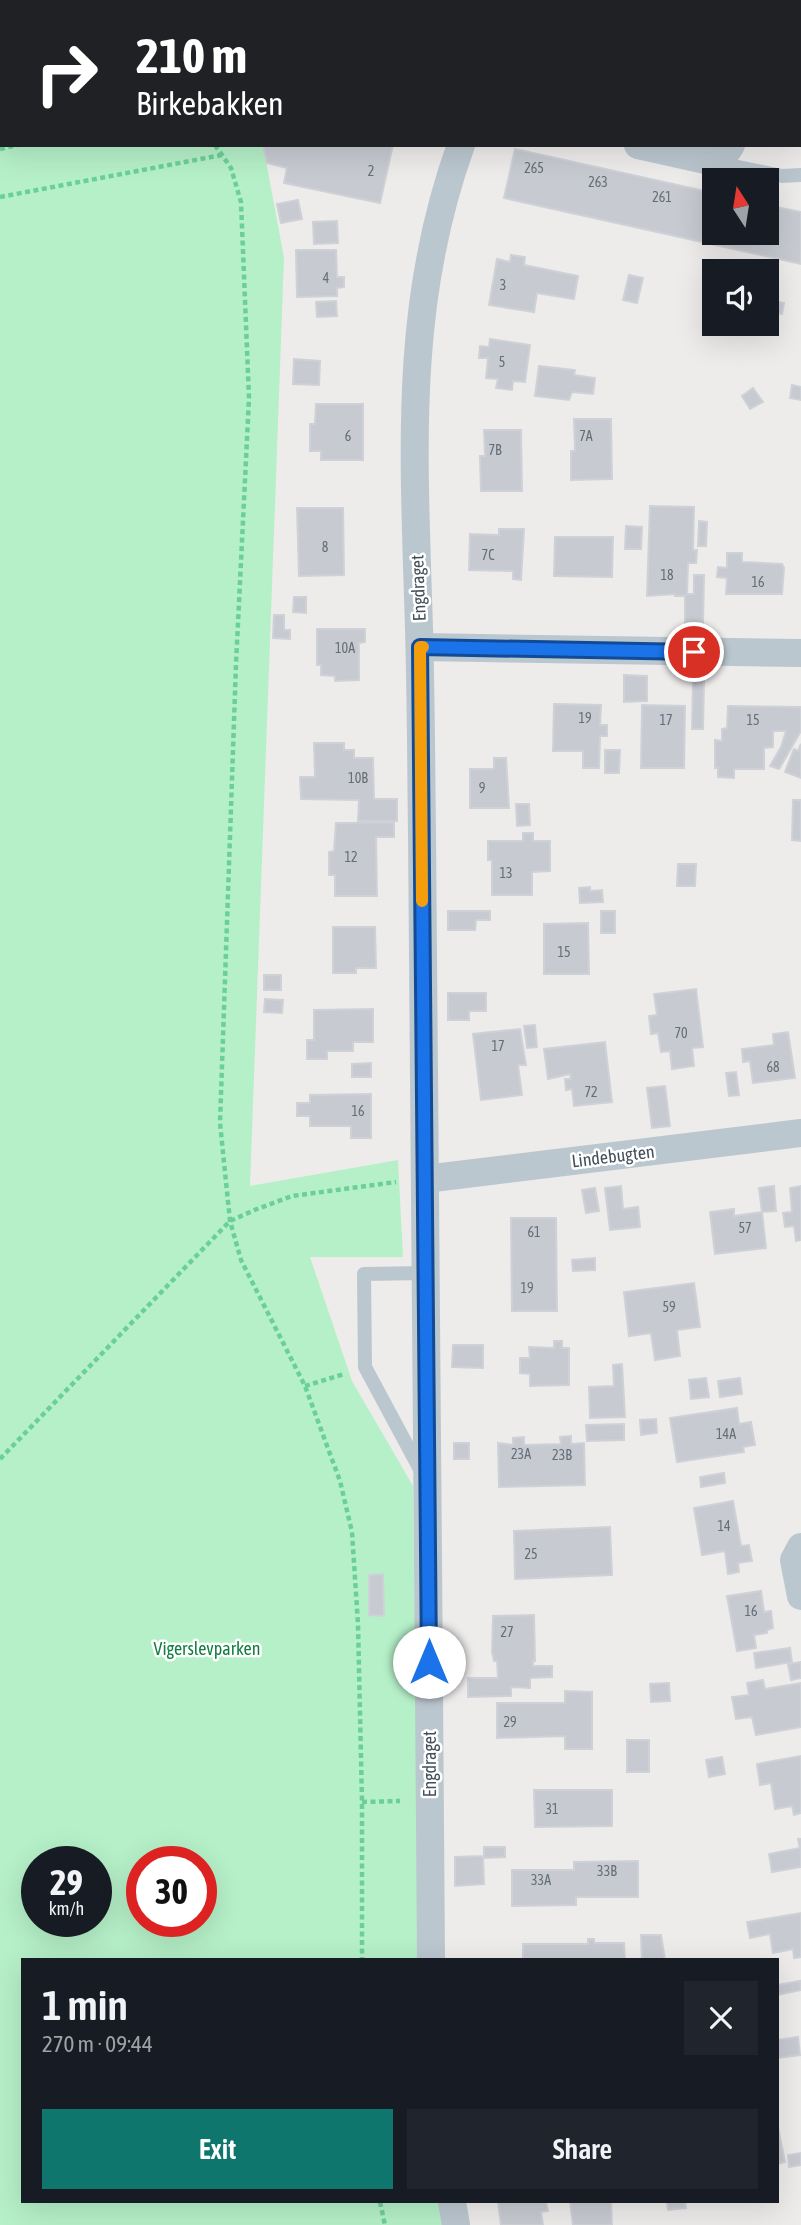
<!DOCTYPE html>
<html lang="en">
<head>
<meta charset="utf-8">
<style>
	:root { --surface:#171b24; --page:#20242c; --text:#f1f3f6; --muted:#9ea1a6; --accent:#0f766e }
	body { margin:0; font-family:"Asap Condensed",sans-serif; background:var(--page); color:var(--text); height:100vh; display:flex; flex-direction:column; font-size:26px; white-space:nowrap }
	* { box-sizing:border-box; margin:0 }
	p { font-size:23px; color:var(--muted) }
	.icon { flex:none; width:38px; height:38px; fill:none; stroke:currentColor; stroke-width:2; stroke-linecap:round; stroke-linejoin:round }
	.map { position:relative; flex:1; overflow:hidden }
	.side { position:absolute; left:21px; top:1958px; width:758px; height:245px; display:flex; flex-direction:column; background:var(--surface); border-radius:0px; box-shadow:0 7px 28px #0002 }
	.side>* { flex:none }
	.guide { position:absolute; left:0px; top:0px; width:802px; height:147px; box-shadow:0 7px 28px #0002; background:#202124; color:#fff; overflow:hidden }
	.needle { width:46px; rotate:348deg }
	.tools { position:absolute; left:702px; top:168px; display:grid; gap:14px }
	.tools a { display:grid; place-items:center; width:77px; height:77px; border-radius:0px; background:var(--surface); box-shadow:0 7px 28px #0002; font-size:35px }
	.speed { position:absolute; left:21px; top:1846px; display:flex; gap:14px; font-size:35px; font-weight:700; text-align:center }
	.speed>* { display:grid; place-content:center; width:91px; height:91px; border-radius:50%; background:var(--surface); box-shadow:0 7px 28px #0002; line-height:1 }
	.speed small { font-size:18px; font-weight:400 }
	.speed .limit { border:10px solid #d22; background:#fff; color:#111 }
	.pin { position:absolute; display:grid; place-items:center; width:60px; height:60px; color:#fff; margin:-30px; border:4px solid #fff; border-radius:50%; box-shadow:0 2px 7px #0007 }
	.me { position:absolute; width:77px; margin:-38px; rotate:0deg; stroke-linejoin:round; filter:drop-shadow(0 0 5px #0008) }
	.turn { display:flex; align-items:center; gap:24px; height:147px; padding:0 21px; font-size:32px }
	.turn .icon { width:91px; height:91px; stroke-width:2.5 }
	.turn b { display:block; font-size:49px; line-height:60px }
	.round { display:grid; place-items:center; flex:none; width:74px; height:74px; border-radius:0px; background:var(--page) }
	.overview { display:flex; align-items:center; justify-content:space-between; height:119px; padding:0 21px }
	h1 { font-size:42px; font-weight:600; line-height:52px }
	.primary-button { display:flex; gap:14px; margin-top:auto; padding:14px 21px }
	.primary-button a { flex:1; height:80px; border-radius:0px; background:var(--accent); color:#fff; font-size:28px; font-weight:600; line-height:80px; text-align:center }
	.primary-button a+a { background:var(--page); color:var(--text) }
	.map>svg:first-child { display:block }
	.green { fill:#b5f0c8; fill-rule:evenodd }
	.building { fill:#c7cad1; stroke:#ced2d7; stroke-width:2 }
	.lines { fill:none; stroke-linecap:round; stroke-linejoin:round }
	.path { stroke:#6bd097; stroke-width:4.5; stroke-dasharray:5 3.5; stroke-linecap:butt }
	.service { stroke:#bbc7cf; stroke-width:14 }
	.minor { stroke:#bbc7cf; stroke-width:28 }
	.secondary { stroke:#bac8d4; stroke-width:38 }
	.route-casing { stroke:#114b97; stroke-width:18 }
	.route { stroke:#1a73e8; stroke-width:12 }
	.slow { stroke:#f59e0b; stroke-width:12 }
	.labels { text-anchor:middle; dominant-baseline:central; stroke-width:5; stroke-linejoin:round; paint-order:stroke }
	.number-label { font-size:14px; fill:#646e77 }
	.street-label { font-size:18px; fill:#435059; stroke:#fff }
	.park-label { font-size:18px; fill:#117d40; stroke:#fff }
</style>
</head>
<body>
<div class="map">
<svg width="801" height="2225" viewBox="0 0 801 2225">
	<rect width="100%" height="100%" fill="#eeebeb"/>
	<path class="green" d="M0 136H2V145H263L284 258 250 1186 398 1160 403 1257H310L352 1381 413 1486 420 1960H23V2202H439L443 2225H0ZM37 1862H96V1922H37ZM142 1862H201V1922H142Z"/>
	<path class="building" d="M765 0H801V47L800 2Z
		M263 145H393L380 203 284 183 287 168 267 163Z
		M515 149 714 193V233H766V205L801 212V264L504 198Z
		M298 200 302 219 281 223 277 204Z
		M337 221 338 243 314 244 313 222Z
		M296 250H336L337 277H344V287L337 288V296L297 297Z
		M511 255 525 257 524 265 578 276 574 299 537 293 534 312 489 305 497 259 510 262Z
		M629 275 643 278 637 303 623 300Z
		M766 299 784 303 782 314 766 310Z
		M336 301 337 316 317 317 316 302Z
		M490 339 530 345 525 382 513 381 512 390 496 388 498 379 486 378 488 358H479L480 346 489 347Z
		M294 359 320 361 319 385 293 384Z
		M539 366 575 370 574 375 595 378 593 394 572 392 569 400 535 396Z
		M792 385 801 387V400L790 398Z
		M753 388 763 402 750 409 742 396Z
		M316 404H363V460H321V451H310V424H315Z
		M574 419H611L612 479 571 480V451H575Z
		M484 430H521L522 491H481L480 456H485Z
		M650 506 694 507 693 550H697L696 563H688L687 594H694V575H704L703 623H685V596H675V594L647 596Z
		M297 508H343L344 575 299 576Z
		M699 521 707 522 706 546H698Z
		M626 526 642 527 641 549H625Z
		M499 529H524L521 580 513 579V571L469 570 470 534 499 535Z
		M555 537H613L612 577 554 576Z
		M727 553H742V562L782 564 784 568 782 594H726L727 578 717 577 718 567 727 568Z
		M294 597H306V613L293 612Z
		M274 615H284V630H290V639L273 638Z
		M317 629H365V642L359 643V680L335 681V676L321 675V665H317Z
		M624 675 647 676V701L624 702Z
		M693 680 704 681 703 729H692Z
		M554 704 601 705 600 725H607V736H600L599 768H583V751H553Z
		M642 705 685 706 684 768H641Z
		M728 706 801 707V731L779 769 770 766 781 747 786 731H773V747L764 748V769H734V778L718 777V768H715V740L722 741V729L727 728Z
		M314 743H344V750H354V758H373L374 799H397V821H358L359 800 301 799 300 777H315Z
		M801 744V778L785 772 794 749 798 751Z
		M605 750H620L619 773H605Z
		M494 758H506L509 808H470V769H494Z
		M793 800H801V841L792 840Z
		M516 804H529L530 825 517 826Z
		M394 822V837H376L377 896H335V875H329V852L334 851 336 823Z
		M523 833H533V841H550V871L532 872V895H492V860H488V841H523Z
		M678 864H696L695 886H677Z
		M590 887V891L602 890 603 902 580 903 579 888Z
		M448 911H490V920H476L475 930H448Z
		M601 911H615V933H601Z
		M588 923 589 974H544V924Z
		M333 927H375L376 968H356V973H333Z
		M264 975H281V990H264Z
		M696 989 703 1047 692 1048 694 1066 672 1069 670 1051 661 1052 658 1033 651 1034 649 1016 657 1015 654 994Z
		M448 993H486V1011H469V1020H448Z
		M265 999 283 1000 282 1013 264 1012Z
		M373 1009V1042H353V1051H327V1059H307V1040H314V1010Z
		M535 1025 537 1047 527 1048 524 1026Z
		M520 1029 526 1065H518L522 1095 481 1100 473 1034Z
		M788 1032 795 1078 753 1083 750 1061 743 1062 742 1049 774 1045 773 1034Z
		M605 1042 612 1102 574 1106 572 1089 566 1090 565 1079H571L570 1074 548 1079 544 1049Z
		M371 1063V1077H352V1064Z
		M736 1072 739 1095 729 1096 726 1073Z
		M665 1086 670 1126 652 1128 647 1088Z
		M371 1094V1138H351V1126H310V1116H297V1103H310V1095Z
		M621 1186 623 1209 638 1207 640 1227 610 1230 605 1188Z
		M774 1186 776 1211 762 1212 759 1188Z
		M801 1186V1240L796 1241 794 1226 785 1227 783 1213 792 1212 790 1188Z
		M595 1188 599 1211 586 1213 582 1190Z
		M734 1209V1216L762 1212 766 1248 715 1254 710 1212Z
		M511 1218H556L557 1311H512Z
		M595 1258V1270L573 1271 572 1260Z
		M694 1283 700 1327 677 1330 680 1356 655 1360 651 1333 629 1336 624 1292Z
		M554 1341H562V1348H569V1385L530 1386V1374L520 1373V1358H530L529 1347 554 1348Z
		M453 1345H483V1368L452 1367Z
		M622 1364 625 1417 590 1418 589 1387 614 1386 613 1365Z
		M706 1378 709 1397 691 1399 689 1380Z
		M740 1378 742 1394 720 1397 718 1381Z
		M737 1408 739 1424 751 1422 755 1445 743 1447 744 1452 677 1462 670 1418Z
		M656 1419 657 1433 641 1435 640 1420Z
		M624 1424V1440L587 1441 586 1425Z
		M571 1436V1444L584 1443 585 1485 499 1487 498 1443 513 1445V1438L524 1437V1445L561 1444 560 1437Z
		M454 1443H469V1459H454Z
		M724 1473 725 1483 701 1487 700 1477Z
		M733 1501 741 1546 749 1545 752 1561 738 1563 739 1572 728 1574 725 1551 702 1555 694 1508Z
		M610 1527 612 1575 515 1579 514 1531Z
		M383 1574 384 1616 369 1615V1575Z
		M761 1591 764 1612 771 1611 773 1628 767 1630V1633L754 1635 756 1648 737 1651 727 1596Z
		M534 1615 535 1661H533V1666H552V1677L530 1678V1688L511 1687V1696L468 1697V1678H498L497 1661H494L492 1652 493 1616Z
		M790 1648 792 1662 756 1668 754 1653Z
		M801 1662V1678L791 1680 788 1664Z
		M763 1680 765 1689 801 1683V1727L756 1735 752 1717 736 1719 732 1697 749 1695 747 1683Z
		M669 1683 670 1701 651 1702 650 1684Z
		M565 1691 592 1692V1749H565V1736L497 1738V1703H565Z
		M627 1740H649V1772H627Z
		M801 1756V1813L794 1815 792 1806 775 1809 771 1783 760 1785 757 1764Z
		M722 1757 725 1774 709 1777 706 1760Z
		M534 1790H612V1826L535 1827Z
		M798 1839H801V1867L772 1872 769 1854 800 1848Z
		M484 1847H505V1857L484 1858Z
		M483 1856 484 1884 455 1886V1857Z
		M638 1861V1897H576V1905L512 1906V1870H574V1862Z
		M801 1913V1957L794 1958 793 1949 773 1953 770 1934 750 1938 747 1922Z
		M641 1935H661L665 1960H642Z
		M588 1939H594V1943H624L625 1960H523V1944H588Z
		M800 1981 801 1990 777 1995V1985Z
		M798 2037 800 2055 777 2058V2040Z
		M777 2123 785 2162 777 2164Z
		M801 2153V2165L789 2167 788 2155Z
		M498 2202H546L548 2211 541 2212 543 2225H501Z
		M570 2202H611L612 2225H573Z
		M667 2202H685L686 2208 668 2210Z"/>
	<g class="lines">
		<path class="path" d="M631 2 636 0
			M0 117H2
			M215 145 231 168 241 202 249 398 236 664 220 1123 230 1221 241 1260 305 1386 340 1481 352 1532 358 1624 362 1802V1960
			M0 149 18 145
			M0 197 222 155
			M305 1386 344 1374
			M0 1459 230 1221 257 1209 292 1196 396 1182
			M362 1802 400 1801
			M380 2202 385 2225"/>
		<path class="service" d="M719 163 782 176 801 175
			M422 1473 365 1367 364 1274 426 1273"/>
		<path class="minor" d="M705 0 706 2
			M800 128 801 129
			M638 145 719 163 731 145
			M420 647 801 653
			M425 1179 801 1133
			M801 1547 794 1560 801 1596
			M431 1960C428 1585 426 1210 422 835 421 756 421 676 418 597 413 439 406 297 461 145
			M452 2202 456 2225"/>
		<path class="secondary" d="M87 2 97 0
			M245 2 251 0
			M329 2 340 0
			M0 17H2
			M0 64H2"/>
	</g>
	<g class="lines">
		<defs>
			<path id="route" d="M429 1662 420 647 694 652"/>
		</defs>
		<use href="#route" class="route-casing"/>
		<use href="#route" class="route"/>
		<path class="slow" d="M422 901 420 647H423"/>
	</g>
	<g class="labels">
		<g class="number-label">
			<text x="534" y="168">265</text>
			<text x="371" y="171">2</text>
			<text x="598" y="182">263</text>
			<text x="662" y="197">261</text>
			<text x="326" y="278">4</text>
			<text x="503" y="285">3</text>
			<text x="502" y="362">5</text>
			<text x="348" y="436">6</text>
			<text x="586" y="436">7A</text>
			<text x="495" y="450">7B</text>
			<text x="325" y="547">8</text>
			<text x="488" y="555">7C</text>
			<text x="667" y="575">18</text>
			<text x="758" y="582">16</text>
			<text x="345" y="648">10A</text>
			<text x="585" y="718">19</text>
			<text x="666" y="720">17</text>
			<text x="753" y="720">15</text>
			<text x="358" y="778">10B</text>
			<text x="482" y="788">9</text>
			<text x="351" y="857">12</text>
			<text x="506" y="873">13</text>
			<text x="564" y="952">15</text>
			<text x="681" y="1033">70</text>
			<text x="498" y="1046">17</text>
			<text x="773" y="1067">68</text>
			<text x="591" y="1092">72</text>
			<text x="358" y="1111">16</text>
			<text x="745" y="1228">57</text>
			<text x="534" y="1232">61</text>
			<text x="527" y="1288">19</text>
			<text x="669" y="1307">59</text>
			<text x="726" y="1434">14A</text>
			<text x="521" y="1454">23A</text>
			<text x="562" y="1455">23B</text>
			<text x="724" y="1526">14</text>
			<text x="531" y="1554">25</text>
			<text x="751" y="1611">16</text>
			<text x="507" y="1632">27</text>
			<text x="510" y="1722">29</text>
			<text x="552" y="1809">31</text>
			<text x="607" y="1871">33B</text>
			<text x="541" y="1880">33A</text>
		</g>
		<g class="street-label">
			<text transform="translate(418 588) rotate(-92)">Engdraget</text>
			<text transform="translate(613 1156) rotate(-7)">Lindebugten</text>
			<text transform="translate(429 1764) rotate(-90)">Engdraget</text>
		</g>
		<g class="park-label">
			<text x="207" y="1648">Vigerslevparken</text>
		</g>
	</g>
</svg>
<div class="tools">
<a><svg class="needle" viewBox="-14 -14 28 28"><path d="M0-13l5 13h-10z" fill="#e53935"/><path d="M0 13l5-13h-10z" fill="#9ea1a6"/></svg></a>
<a><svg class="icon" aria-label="sound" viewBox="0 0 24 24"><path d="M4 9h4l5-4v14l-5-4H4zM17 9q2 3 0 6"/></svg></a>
</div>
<div class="speed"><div>29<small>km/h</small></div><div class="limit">30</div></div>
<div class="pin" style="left:694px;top:652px;background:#d93025"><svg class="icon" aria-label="arrive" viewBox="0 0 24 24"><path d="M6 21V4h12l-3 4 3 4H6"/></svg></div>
<svg class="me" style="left:429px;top:1662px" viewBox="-20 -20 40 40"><circle r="19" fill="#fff"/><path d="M0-13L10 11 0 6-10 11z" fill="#1a73e8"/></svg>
<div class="guide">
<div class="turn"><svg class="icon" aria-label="right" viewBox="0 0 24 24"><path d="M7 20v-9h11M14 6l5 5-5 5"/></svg><div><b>210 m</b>Birkebakken</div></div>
</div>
<section class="side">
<div class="overview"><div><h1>1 min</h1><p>270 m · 09:44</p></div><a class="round"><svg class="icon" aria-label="close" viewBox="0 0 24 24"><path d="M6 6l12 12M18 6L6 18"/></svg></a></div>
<div class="primary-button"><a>Exit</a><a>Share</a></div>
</section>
</div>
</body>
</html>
